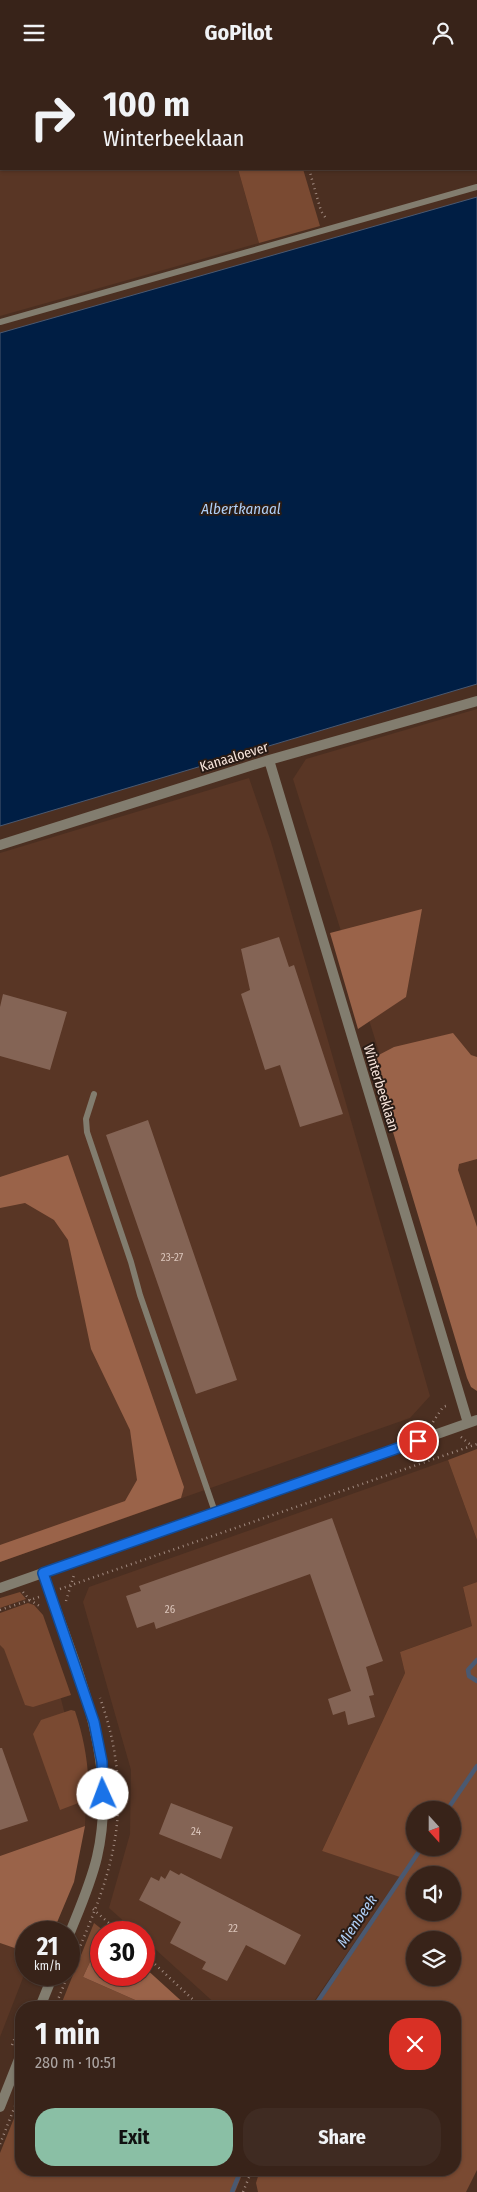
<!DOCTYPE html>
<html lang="en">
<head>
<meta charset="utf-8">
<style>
	:root { --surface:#382319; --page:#3f2b22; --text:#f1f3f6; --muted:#aba4a2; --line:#524038; --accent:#8abfa5 }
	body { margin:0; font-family:"Fira Sans Condensed",sans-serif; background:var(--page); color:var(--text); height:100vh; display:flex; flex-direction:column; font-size:19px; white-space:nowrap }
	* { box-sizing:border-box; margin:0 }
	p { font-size:16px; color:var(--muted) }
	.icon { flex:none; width:28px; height:28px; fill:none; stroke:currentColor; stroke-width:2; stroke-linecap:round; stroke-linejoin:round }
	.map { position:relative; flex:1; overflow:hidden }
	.panel { position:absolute; left:15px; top:1936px; width:446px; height:175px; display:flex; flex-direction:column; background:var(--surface); border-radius:20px; box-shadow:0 1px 4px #0004,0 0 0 1px var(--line) }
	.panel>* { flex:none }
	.guide { position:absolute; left:0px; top:0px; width:478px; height:105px; box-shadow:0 1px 4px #0004,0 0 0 1px var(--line); background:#382319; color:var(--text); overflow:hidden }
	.needle { width:32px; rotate:159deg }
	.fabs { position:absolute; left:406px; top:1736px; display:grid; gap:10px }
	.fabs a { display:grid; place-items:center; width:55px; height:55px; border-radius:50%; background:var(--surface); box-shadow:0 1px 4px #0004,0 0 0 1px var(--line); font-size:25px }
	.speed { position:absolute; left:15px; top:1856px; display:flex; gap:10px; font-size:25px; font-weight:700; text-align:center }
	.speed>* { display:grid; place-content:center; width:65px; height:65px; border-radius:50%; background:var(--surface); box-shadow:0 1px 4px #0004,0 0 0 1px var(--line); line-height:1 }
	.speed small { font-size:12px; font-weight:400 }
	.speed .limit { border:8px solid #d22; background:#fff; color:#111 }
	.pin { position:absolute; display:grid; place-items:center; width:42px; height:42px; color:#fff; margin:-21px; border:2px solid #fff; border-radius:50%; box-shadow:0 1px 5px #0007 }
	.me { position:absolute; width:55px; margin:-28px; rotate:358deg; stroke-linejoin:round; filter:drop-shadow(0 0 4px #0008) }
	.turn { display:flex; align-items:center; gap:18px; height:105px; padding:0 20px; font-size:22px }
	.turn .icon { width:65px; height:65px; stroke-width:2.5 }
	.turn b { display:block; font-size:35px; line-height:42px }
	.round { display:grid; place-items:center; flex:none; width:52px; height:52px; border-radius:20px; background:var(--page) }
	.overview { display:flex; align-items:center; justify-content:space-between; height:85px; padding:0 20px }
	h1 { font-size:30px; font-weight:700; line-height:38px }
	.cta { display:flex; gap:10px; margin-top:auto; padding:10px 20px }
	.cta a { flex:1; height:58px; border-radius:20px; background:var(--accent); color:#111; font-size:20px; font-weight:700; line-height:58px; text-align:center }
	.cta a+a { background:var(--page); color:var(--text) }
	header { display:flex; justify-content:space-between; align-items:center; height:65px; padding:0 20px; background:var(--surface); font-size:22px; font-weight:700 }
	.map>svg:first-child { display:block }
	.built { fill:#593625 }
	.green { fill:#7a4a32; fill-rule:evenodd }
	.forest { fill:#9a6349 }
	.water { fill:#001e44; stroke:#4a5971 }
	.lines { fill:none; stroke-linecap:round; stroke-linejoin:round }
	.stream { stroke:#4a5971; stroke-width:4.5 }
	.building { fill:#846455 }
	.path { stroke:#a28b80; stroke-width:2.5; stroke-dasharray:1 4; stroke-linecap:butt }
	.service { stroke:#827d6f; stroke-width:6 }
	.minor { stroke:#827d6f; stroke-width:10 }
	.route-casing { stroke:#114b97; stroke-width:12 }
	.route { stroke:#1a73e8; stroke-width:9 }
	.labels { text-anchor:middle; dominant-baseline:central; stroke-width:4; stroke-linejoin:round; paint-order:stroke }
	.number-label { font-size:11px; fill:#dac4ba }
	.street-label { font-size:14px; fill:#f7e4db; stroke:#281b15 }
	.water-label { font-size:15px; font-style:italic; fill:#afcff7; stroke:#281b15 }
</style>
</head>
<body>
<header><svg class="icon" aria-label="menu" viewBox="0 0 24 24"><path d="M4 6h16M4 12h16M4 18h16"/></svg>GoPilot<svg class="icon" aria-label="person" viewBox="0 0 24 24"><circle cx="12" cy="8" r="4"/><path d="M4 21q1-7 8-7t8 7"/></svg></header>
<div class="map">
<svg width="477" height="2127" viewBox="0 0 477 2127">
	<rect width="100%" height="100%" fill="#4b2f21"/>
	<path class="built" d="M0 0H207L1 1V104H238L259 178 0 251Z
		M477 644V1274L381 993 293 714 306 694Z
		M249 713 271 777 430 1331 410 1353 0 1497V788Z
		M448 1395 477 1475V1517L463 1522 472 1561 400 1587 405 1608 322 1786 400 1811 310 1942H219L144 1874V1868L136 1867 109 1843 130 1769 131 1705 83 1537 89 1522Z
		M0 1553 50 1591 86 1732 85 1761 0 1791Z
		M0 1878 26 1887V1905L0 1972Z"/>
	<path class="green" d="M238 104H303L320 161 259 178Z
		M477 1384V1475L448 1395Z
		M477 1517V2105L466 2127H258L256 2118 260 2105H455V1942H316L403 1813 322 1786 405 1608 400 1587 472 1561 463 1522ZM415 1745H452V1782H415ZM415 1810H452V1848H415ZM415 1875H452V1912H415Z
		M20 1527 26 1534 0 1543V1533Z
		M28 1538 34 1540 43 1550 71 1630 33 1642 25 1640 4 1584 0 1580V1548Z
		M71 1645 75 1646C85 1676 89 1703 89 1734L60 1745 33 1669 41 1655Z
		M94 1858 104 1866 101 1868V1873L83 1912 151 1942H60Z
		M21 2036V2105H244L235 2127H0V2088Z"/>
	<path class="forest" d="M422 844 406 932 358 964 330 868Z
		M453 968 471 990 477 992V1094L459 1099 458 1105 477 1162V1326L471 1322 467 1313 371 994 394 982Z
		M68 1090 184 1422 181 1433 0 1497V1480L125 1436 137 1415 130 1365 91 1284 68 1175 54 1155 25 1138 0 1143V1112Z
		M85 1761 74 1817 53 1867 26 1868V1887L0 1878V1791Z
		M101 1873V1910H144V1902L188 1942H151L83 1912Z"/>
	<path class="water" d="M477 132V619L0 761V268Z"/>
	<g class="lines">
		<path class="stream" d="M477 1595 468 1605 469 1611 477 1616
			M447 1745 477 1701
			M314 1942 422 1782
			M232 2127 241 2105"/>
	</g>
	<path class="building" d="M279 872 289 902 294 900 343 1049 300 1062 280 1000 265 1005 241 929 250 925 241 884Z
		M3 929 67 947 50 1005 0 991V942Z
		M148 1055 237 1315 196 1329 106 1070Z
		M332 1453 383 1596 366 1602 374 1630 369 1631 375 1652 348 1660 345 1646 333 1650 328 1634 351 1626 310 1509 156 1564 154 1557 137 1563 126 1531 141 1526 139 1521Z
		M0 1683H2L28 1756 0 1765Z
		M171 1738 233 1762 221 1794 159 1769Z
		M170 1805 179 1810 181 1808 301 1870 285 1900 246 1880 227 1916 202 1904 206 1897 170 1878 181 1857 139 1835 151 1812 159 1816 161 1811 165 1814Z"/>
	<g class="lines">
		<path class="path" d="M280 0V1
			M309 104 321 146 327 155
			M433 1357 443 1342 449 1340
			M461 1372 472 1381
			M60 1524 477 1379
			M23 1527 30 1535 41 1542
			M66 1536 74 1510
			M0 1545 39 1532
			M93 1844 120 1868
			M144 1889 201 1942
			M69 1908C84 1871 102 1833 111 1794 124 1740 119 1685 100 1633
			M55 1942 68 1910
			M12 1980 21 1958
			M0 2079 21 2026
			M243 2127 252 2105"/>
		<path class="service" d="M0 257 477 122
			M94 1029 86 1054 87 1067 131 1197 140 1230 215 1447"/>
		<path class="minor" d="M269 695 468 1358
			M0 780 269 695 477 636
			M43 1508C74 1599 120 1693 97 1792 91 1818 79 1845 69 1870
			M0 1523 477 1355
			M40 1942 53 1910
			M0 2042 21 1989"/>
	</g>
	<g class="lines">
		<defs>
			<path id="route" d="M103 1729 102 1697 94 1657 43 1508 418 1376"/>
		</defs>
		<use href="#route" class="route-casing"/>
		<use href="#route" class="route"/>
	</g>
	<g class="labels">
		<g class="number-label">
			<text x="172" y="1192">23-27</text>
			<text x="170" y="1544">26</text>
			<text x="196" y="1766">24</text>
			<text x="233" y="1863">22</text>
		</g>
		<g class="street-label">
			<text transform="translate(234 692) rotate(-17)">Kanaaloever</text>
			<text transform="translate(381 1023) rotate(73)">Winterbeeklaan</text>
		</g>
		<g class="water-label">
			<text x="241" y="444">Albertkanaal</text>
			<text transform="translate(357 1856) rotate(-56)">Mienbeek</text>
		</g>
	</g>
</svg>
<div class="fabs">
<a><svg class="needle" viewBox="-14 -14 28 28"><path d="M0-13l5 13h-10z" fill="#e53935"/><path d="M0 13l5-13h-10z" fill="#aba4a2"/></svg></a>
<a><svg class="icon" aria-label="sound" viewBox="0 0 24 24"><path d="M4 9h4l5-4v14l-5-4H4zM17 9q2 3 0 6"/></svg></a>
<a><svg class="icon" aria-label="layers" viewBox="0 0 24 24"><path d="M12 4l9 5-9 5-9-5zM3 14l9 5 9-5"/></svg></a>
</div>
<div class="speed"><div>21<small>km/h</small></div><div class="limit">30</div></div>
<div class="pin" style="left:418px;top:1376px;background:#d93025"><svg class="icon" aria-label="arrive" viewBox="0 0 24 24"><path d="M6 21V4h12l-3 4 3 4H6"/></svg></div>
<svg class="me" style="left:103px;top:1729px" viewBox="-20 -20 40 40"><circle r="19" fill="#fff"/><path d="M0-13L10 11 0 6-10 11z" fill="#1a73e8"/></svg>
<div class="guide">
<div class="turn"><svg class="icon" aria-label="right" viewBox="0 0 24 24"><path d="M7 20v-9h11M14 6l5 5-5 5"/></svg><div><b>100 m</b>Winterbeeklaan</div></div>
</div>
<section class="panel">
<div class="overview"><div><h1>1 min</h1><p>280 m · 10:51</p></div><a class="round" style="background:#d93025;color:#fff"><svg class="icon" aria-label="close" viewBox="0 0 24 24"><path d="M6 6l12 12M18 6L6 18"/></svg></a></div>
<div class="cta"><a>Exit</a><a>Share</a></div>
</section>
</div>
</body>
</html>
